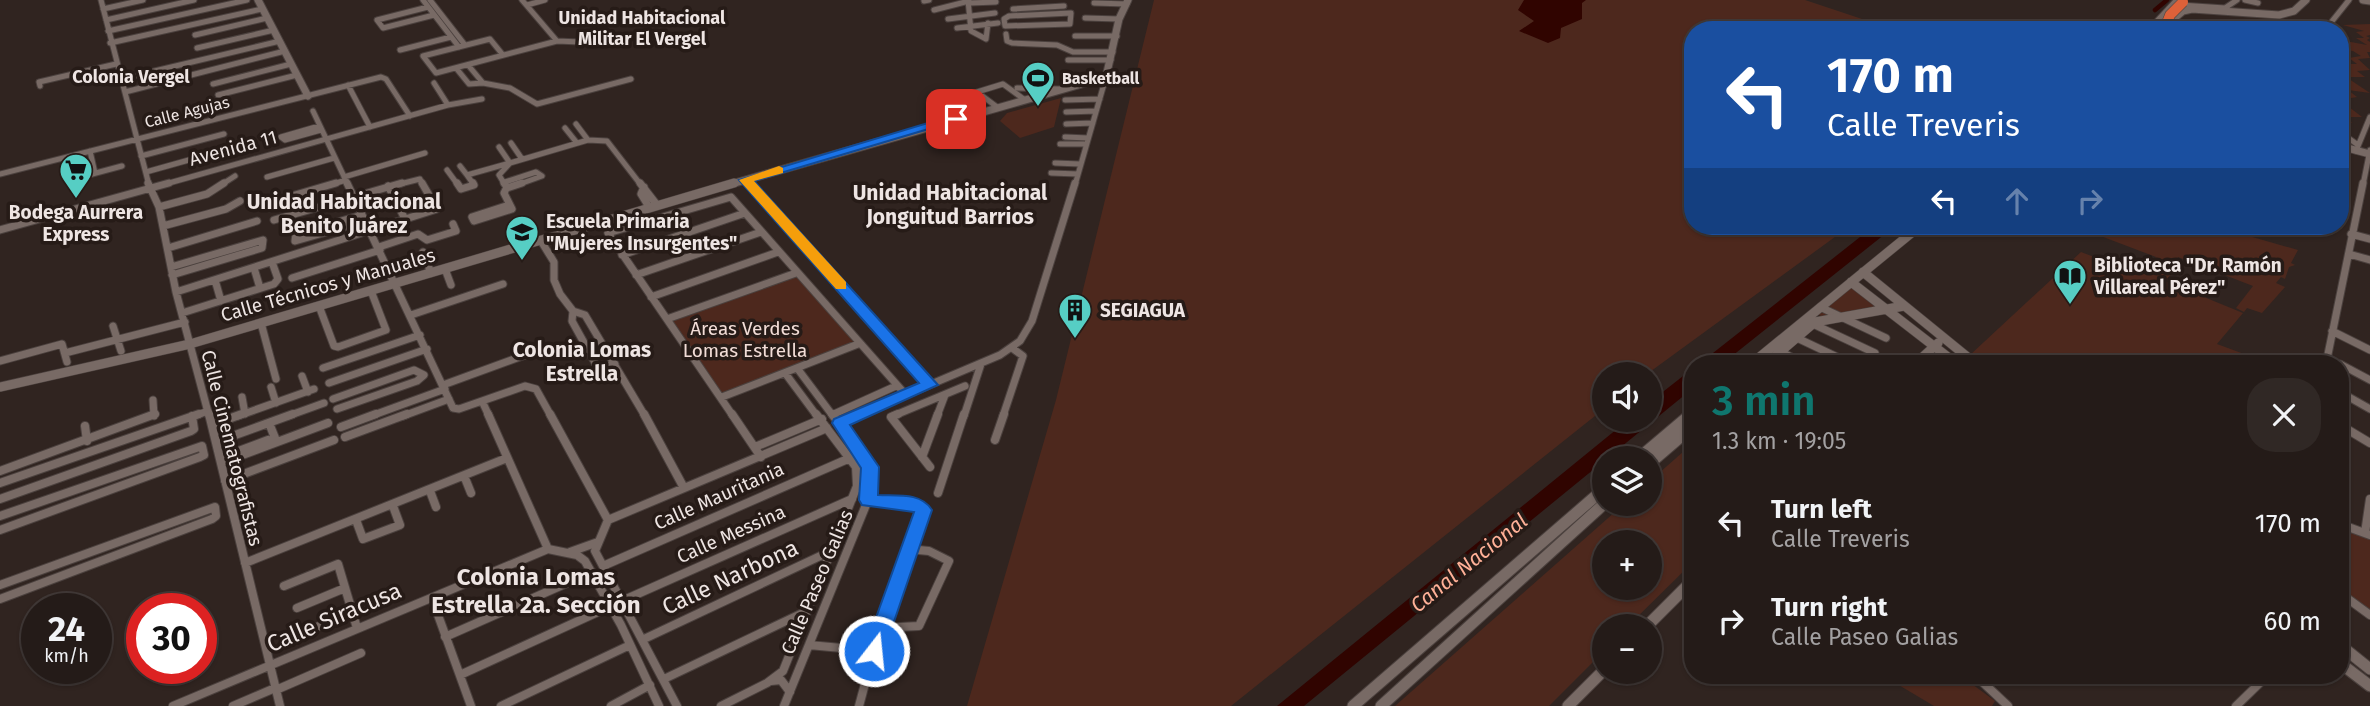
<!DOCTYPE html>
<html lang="en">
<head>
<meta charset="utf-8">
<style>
	:root { --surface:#241b18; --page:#302825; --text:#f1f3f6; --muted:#a3a1a2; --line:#413937; --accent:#0f766e }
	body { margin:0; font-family:"Fira Sans",sans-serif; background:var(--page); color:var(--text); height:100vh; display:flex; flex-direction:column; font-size:26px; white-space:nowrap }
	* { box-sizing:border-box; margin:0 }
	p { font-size:23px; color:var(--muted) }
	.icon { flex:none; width:38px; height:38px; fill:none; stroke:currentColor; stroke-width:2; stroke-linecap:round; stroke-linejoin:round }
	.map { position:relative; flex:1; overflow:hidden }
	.details { position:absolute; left:1684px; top:355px; width:665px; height:329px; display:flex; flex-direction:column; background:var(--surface); border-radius:28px; box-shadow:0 2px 5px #0004,0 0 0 2px var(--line) }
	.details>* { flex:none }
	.guide { position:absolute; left:1684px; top:21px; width:665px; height:214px; border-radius:28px; box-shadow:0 2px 5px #0004,0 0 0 2px var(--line); background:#1a4fa0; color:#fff; overflow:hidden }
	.fabs { position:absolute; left:1592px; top:362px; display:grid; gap:14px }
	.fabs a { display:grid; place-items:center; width:70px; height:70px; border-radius:50%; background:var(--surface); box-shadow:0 2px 5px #0004,0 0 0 2px var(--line); font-size:35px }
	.speed { position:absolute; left:21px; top:593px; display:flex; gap:14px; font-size:35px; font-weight:700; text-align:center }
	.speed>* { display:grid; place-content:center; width:91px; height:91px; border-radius:50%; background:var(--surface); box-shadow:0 2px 5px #0004,0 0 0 2px var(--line); line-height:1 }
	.speed small { font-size:18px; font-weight:400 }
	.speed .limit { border:10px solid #d22; background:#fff; color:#111 }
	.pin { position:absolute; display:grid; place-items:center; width:60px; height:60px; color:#fff; margin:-30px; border-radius:14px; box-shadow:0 4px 10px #0006 }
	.me { position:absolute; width:77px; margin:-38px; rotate:16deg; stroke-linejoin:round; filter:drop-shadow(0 0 5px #0008) }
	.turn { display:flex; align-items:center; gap:24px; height:147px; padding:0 28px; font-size:32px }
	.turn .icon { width:91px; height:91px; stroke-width:2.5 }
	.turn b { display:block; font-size:49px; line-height:60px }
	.lanes { display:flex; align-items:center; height:66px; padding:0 28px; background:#0003; justify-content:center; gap:35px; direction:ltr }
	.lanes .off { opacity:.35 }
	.round { display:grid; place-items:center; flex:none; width:74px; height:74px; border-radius:28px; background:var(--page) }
	.overview { display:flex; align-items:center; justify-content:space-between; height:119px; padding:0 28px }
	h1 { font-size:42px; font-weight:600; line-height:52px; color:var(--accent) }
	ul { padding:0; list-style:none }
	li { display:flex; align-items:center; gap:21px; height:98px; padding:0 28px }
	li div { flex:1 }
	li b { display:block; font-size:26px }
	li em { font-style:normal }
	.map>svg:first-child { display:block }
	.green { fill:#4d281d; fill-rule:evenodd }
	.water { fill:#300400 }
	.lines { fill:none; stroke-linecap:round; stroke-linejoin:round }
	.canal { stroke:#300400; stroke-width:4.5 }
	.street-far2-casing { stroke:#4b413e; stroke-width:7 }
	.street-far1-casing { stroke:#4b413e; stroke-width:9 }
	.street-casing { stroke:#4b413e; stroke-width:10 }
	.secondary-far2-casing { stroke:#4b413e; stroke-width:9 }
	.secondary-far1-casing { stroke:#4b413e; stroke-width:10 }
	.secondary-casing { stroke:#4b413e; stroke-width:13 }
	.street-far2 { stroke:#786a65; stroke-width:5 }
	.street-far1 { stroke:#786a65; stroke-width:7 }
	.street { stroke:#786a65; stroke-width:8 }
	.secondary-far2 { stroke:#786a65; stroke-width:7 }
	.secondary-far1 { stroke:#786a65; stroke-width:9 }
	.secondary { stroke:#786a65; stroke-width:11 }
	.highway-bridge-casing { stroke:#4b413e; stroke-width:11; stroke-linecap:butt }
	.highway-bridge { stroke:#dd6139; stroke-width:10 }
	.route { fill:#1a73e8; stroke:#114b97; stroke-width:2 }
	.slow { fill:#f59e0b }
	.labels { text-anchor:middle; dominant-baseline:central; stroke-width:7; stroke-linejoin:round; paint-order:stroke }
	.far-poi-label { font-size:16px; font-weight:bold; fill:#eee5e3; stroke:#261b17; text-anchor:start }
	.far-street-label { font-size:16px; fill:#eee5e3; stroke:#261b17 }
	.far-neighbourhood-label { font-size:18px; font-weight:bold; fill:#eee5e3; stroke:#261b17 }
	.street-label { font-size:19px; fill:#eee5e3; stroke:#261b17 }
	.poi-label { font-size:19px; font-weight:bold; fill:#eee5e3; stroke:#261b17; text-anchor:start }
	.park-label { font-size:19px; fill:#f2ddd7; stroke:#261b17 }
	.neighbourhood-label { font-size:21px; font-weight:bold; fill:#eee5e3; stroke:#261b17 }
	.water-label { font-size:21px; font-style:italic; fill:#ffb097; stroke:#261b17 }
	.near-street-label { font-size:23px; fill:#eee5e3; stroke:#261b17 }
	.near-neighbourhood-label { font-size:24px; font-weight:bold; fill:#eee5e3; stroke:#261b17 }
</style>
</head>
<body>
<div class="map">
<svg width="2370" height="706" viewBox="0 0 2370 706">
	<rect width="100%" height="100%" fill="#302420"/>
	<path class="green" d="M1154 0H1805L1895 30H1692V226H1850L1647 374H1605V408L1231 706H967L1056 400Z
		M2370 24V35L2366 36 2370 38 2367 40 2370 42V52H2367L2370 58 2358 59 2370 70 2357 71 2365 77H2346L2370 93 2348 90 2357 97 2340 100 2362 117H2346L2352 123H2340V114L2351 113 2340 109V84L2347 83 2340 75H2351L2340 69V59L2349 64H2357L2349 58 2361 56 2353 51 2340 49V45H2347L2340 40 2367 45 2356 38H2364L2356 32 2364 31 2343 25Z
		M1061 98 1054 127 1020 138 1000 121 1007 113Z
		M2107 226H2288L2283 234 2267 227 2263 231 2249 226 2242 234 2298 250 2291 263 2295 265 2289 267 2285 279 2281 277 2276 283 2285 287 2262 313 2247 308 2244 312 2236 308 2253 286 2178 257 2177 259 2183 261 2165 281 2243 313 2217 344 2263 361 2261 364H1982L1970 355 2081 252 2139 274 2156 257 2098 235Z
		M795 273 855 342 723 395 668 319Z
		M1850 286 1877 308 1826 318 1816 314Z
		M1692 444V563L1628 626H1605V650L1549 706H1395L1624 504H1650V481ZM1605 542H1650V588H1605Z
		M2340 527 2370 539V613L2340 590Z
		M1896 676H1961L1995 701 1992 706H1934L1892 681Z"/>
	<path class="water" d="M1524 0H1586L1582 3V19L1561 28 1560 38 1548 43 1519 31 1534 21 1518 10Z
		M1874 226H1895L1722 364H1699Z
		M1692 369V389L1304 706H1277L1628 420H1650V402Z"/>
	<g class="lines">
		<path class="canal" d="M2155 10 2167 0"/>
		<defs>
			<path id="street-far2" d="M101 0 149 185
				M423 0 459 47
				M430 0 465 45
				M522 0 557 41
				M968 0 971 31 986 39 988 23
				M2245 0 2258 3
				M924 1 929 0
				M970 3 996 2
				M1094 3 1127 4
				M527 5 545 0
				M2180 5 2225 8 2237 0
				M428 7 377 20 383 28 434 15
				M103 9 143 0
				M1013 9 1064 6
				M934 10 969 1
				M1071 13 1070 24 1005 26 1004 19 1009 16Z
				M1085 18 1119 19
				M948 19 995 13
				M106 20 194 0
				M957 28 998 23
				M2325 30 2349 0
				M108 31 247 0
				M1006 34 1007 41 1012 43 1057 45 1073 52H1113
				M195 35 267 18
				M1075 36H1117
				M110 43 262 9
				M197 48 274 30
				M400 50 451 37
				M503 55 490 39 423 56 436 73 557 41 580 42
				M1068 60H1111
				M456 68 469 84 483 83 468 65
				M121 79 280 41
				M434 83 448 105
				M483 83 510 88 537 104 631 79
				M213 84 291 64
				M348 85 370 127
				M40 86 39 82 116 64
				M1031 87 1039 74
				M1017 88 1059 89
				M125 92 285 51
				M218 95 297 75
				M1065 100 1100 99
				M997 107 977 92 1003 84 1025 100
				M313 111 348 185
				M1066 112 1096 111
				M576 124 588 140 607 141 641 185
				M1066 124 1093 123
				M319 126 281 137 285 140 321 130
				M565 128 577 143
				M2340 132 2358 145
				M1065 137 1088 138
				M511 143 522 159
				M1060 144H1084
				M90 151 95 173
				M2356 151 2370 117
				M141 156 224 134
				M1055 163 1080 164
				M460 166 467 175 510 163 499 147
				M447 170 458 185
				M146 172 228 149
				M1051 173 1078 174
				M0 174 381 77 386 79 410 116
				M467 175 474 185
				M81 177 122 166
				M267 177 334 158
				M344 177 425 153
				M745 180 749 185
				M505 182 536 172 542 176 517 185
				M162 185 448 105 482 99
				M221 185 235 176
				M330 185 346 180
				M396 185 420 179 423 185
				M505 185 499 175 510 163 588 140
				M1075 185 1106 77
				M2363 185 2370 150"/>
			<path id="street-far1" d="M148 183 159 207 176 292 209 416
				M347 183 453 408 459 409 525 386 536 389 551 416
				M457 183 461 189 474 185 473 183
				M504 183 507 187 504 193 512 209 474 221 472 217 509 205
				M640 183 657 205
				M748 183 930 385
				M388 186 406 221
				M644 187 641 194 649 207
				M507 188 522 183
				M159 207 207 194 224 183
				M269 208 281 204 285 198 336 183
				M362 215 296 234 295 241 365 221
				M274 220 402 183
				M163 226 226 209 240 201
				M0 230 169 183
				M2351 234 2370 239
				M541 241 554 262V280L560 294 573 311 585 315 645 416
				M379 247 418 234 427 240 456 231 453 224
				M168 248 257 221
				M423 252 431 273
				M2349 254 2370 260
				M622 255 745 213
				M171 267 263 240 262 248 172 275
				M254 268 260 288
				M445 269 451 285
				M636 275 761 232
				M292 278 380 250
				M215 280 221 301
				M176 292 437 209 422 183
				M651 297 778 252
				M319 306 334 346 338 347 386 330 371 291
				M1820 307 1886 338
				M573 311 572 321 598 368 615 364
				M182 313 274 284 278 279 272 262
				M411 315 503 284
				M667 319 796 273
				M261 323 276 379
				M1813 324 1875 353
				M113 326 121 351
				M2332 331 2370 350
				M1797 338 1852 364
				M1781 352 1806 364
				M65 353 185 322
				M0 361 62 344 67 362
				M2326 364 2363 183
				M2340 364 2370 380
				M323 368 420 335
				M797 368 833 416
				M785 373 817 416
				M302 376 308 392
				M329 383 427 349
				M443 385 528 354
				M271 387 276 403
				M2340 392 2370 409
				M242 397 245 414
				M722 397 858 344
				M333 399 414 370 424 375 417 381 337 409
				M153 400 154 416
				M482 401 489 416
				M834 414 896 386
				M194 416 208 411
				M238 416 314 389
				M288 416 324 403
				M371 416 445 389
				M403 416 449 399
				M733 416 608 233 731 197 906 395
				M856 416 1000 355 1020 341 1032 321 1075 183
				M893 416 965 386
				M937 416 945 395
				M964 416 981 364
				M1003 416 1023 356 1012 348"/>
			<path id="street" d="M209 414 280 706
				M488 414 548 549
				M550 414 608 520
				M644 414 684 488
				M732 414 761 457
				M898 414 891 417 930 467
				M269 423 275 438
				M840 423 861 414
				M212 425 242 414
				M2340 425 2370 443
				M85 426 87 441
				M341 427 376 414
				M345 437 407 414
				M995 440 1004 414
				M216 442 293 414
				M755 447 822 419
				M922 457 938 414
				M220 458 268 440
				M221 463 328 423
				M0 471 155 414
				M465 478 471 493
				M225 481 334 440
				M0 483 199 414
				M430 491 436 507
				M938 493 964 414
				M0 499 191 431 194 429 192 416
				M0 516 202 446 204 455 200 457 0 530
				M356 520 363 539 400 525 393 506
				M608 520 827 428
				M608 520 595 551 677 706
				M2340 524 2370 535
				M2365 533 2370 499
				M548 549 577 555 585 561 621 625 659 706
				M570 552 598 542
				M245 563 507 458
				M603 566 850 458
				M0 585 215 507 216 516 212 519 0 599
				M284 586 338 564 357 628
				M2340 593 2370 615
				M624 600 852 499
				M434 604 471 706
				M297 608 345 588
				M880 628 919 626 949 561 929 551 908 549
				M300 634 353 612
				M445 637 592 572
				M644 639 833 550
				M809 645 874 651
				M460 675 611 606
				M1976 676 2008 706
				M664 679 809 610
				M771 681 781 680 790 692
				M276 690 361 653
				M173 706 548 549
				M233 706 275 688
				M501 706 630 645
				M611 706 650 685
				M721 706 767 683 783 671 857 486 856 467 816 414
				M784 706 868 500C873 456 857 448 832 414
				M859 706 880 628 923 510 916 504 868 500
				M2236 706 2267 676"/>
			<path id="secondary-far2" d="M258 0 308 96
				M2363 0 2370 1
				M2150 30 2178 0
				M2160 30 2183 11 2192 9 2279 15 2294 11 2306 0
				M2340 146 2370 154
				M728 185 1106 77 1119 19 1128 0"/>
			<path id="secondary-far1" d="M1863 272 1976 364
				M1851 282 1957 364
				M1751 364 1920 226
				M1766 364 1815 322 1904 306
				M1915 364 1938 343
				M0 387 190 344 734 183
				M1688 416 1692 413"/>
			<path id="secondary" d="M1639 458 1691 414
				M1650 463 1692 427
				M1647 626 1692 581
				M2340 645 2370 669
				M2340 663 2370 686
				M1353 706 1605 488
				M1381 706 1605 503
				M1568 706 1605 669"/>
		</defs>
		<use href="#street-far2" class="street-far2-casing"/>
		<use href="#street-far1" class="street-far1-casing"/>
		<use href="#street" class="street-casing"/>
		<use href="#secondary-far2" class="secondary-far2-casing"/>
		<use href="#secondary-far1" class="secondary-far1-casing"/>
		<use href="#secondary" class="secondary-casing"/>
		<use href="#street-far2" class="street-far2"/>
		<use href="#street-far1" class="street-far1"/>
		<use href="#street" class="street"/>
		<use href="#secondary-far2" class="secondary-far2"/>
		<use href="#secondary-far1" class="secondary-far1"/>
		<use href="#secondary" class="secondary"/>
		<defs>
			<path id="highway-bridge" d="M2166 25 2170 15 2183 2"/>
		</defs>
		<use href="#highway-bridge" class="highway-bridge-casing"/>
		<use href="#highway-bridge" class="highway-bridge"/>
	</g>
	<path class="route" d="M951 116 962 119 754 181 938 385 850 425 879 467 878 495C897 496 921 492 932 510L884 651 881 657H867L864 651 914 512 862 505 859 500 861 468 832 423 834 419 919 383 739 180Z"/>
	<path class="slow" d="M779 166 783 168V173L754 181 846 282V289H836L739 180Z"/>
	<defs>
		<symbol id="stadium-pin" viewBox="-11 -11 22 30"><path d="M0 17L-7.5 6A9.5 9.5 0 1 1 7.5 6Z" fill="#56cec4" stroke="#261b17"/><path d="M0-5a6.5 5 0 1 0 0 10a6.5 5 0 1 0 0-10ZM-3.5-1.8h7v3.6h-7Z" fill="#111"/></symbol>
		<symbol id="supermarket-pin" viewBox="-11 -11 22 30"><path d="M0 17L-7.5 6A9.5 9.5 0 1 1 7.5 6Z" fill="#56cec4" stroke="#261b17"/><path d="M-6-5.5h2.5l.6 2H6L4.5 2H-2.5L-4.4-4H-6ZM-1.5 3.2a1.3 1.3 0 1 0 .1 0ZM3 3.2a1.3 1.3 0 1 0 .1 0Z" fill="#111"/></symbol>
		<symbol id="school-pin" viewBox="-11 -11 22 30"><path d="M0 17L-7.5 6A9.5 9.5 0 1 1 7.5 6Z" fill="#56cec4" stroke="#261b17"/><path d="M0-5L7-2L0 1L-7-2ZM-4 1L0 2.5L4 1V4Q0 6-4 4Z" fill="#111"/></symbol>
		<symbol id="library-pin" viewBox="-11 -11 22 30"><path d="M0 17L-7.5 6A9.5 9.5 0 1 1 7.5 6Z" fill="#56cec4" stroke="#261b17"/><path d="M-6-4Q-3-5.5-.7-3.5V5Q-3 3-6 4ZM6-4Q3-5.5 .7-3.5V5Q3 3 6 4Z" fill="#111"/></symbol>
		<symbol id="building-pin" viewBox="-11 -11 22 30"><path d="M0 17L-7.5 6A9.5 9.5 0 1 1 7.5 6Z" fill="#56cec4" stroke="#261b17"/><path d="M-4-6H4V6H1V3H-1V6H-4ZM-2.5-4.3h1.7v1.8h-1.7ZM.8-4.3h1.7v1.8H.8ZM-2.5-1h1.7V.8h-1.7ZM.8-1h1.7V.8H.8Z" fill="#111"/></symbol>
	</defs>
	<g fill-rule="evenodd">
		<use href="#stadium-pin" x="1019" y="59" width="38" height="52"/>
		<use href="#supermarket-pin" x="57" y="151" width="38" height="52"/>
		<use href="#school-pin" x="503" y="213" width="38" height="52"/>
		<use href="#library-pin" x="2051" y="257" width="38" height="52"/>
		<use href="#building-pin" x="1056" y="291" width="38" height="52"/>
	</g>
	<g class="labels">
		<g class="far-poi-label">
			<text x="1062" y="78">Basketball</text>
		</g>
		<g class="far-street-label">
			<text transform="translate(187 112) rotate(-14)">Calle Agujas</text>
		</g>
		<g class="far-neighbourhood-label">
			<text x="642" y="18">Unidad Habitacional<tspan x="642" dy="21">Militar El Vergel</tspan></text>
			<text x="131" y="77">Colonia Vergel</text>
		</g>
		<g class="street-label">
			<text transform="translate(233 148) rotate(-15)">Avenida 11</text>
			<text transform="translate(328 285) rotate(-16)">Calle Técnicos y Manuales</text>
			<text transform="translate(232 448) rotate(76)">Calle Cinematografistas</text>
			<text transform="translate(719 496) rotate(-24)">Calle Mauritania</text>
			<text transform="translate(731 534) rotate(-24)">Calle Messina</text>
			<text transform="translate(817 582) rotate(-67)">Calle Paseo Galias</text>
		</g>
		<g class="poi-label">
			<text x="76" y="212" text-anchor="middle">Bodega Aurrera<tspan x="76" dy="22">Express</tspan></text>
			<text x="546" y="221">Escuela Primaria<tspan x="546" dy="22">"Mujeres Insurgentes"</tspan></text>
			<text x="2094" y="265">Biblioteca "Dr. Ramón<tspan x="2094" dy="22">Villareal Pérez"</tspan></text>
			<text x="1100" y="310">SEGIAGUA</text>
		</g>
		<g class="park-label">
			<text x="745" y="328">Áreas Verdes<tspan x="745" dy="22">Lomas Estrella</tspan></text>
		</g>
		<g class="neighbourhood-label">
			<text x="950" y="193">Unidad Habitacional<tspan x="950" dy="24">Jonguitud Barrios</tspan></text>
			<text x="344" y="202">Unidad Habitacional<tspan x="344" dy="24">Benito Juárez</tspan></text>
			<text x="582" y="350">Colonia Lomas<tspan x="582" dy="24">Estrella</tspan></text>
		</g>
		<g class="water-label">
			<text transform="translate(1469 563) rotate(-39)">Canal Nacional</text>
		</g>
		<g class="near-street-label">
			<text transform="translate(730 577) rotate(-25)">Calle Narbona</text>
			<text transform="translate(334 617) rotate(-23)">Calle Siracusa</text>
		</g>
		<g class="near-neighbourhood-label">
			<text x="536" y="577">Colonia Lomas<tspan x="536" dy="28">Estrella 2a. Sección</tspan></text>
		</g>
	</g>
</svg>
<div class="fabs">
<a><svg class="icon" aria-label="sound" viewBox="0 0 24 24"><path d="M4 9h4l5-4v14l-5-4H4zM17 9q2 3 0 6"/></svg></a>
<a><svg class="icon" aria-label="layers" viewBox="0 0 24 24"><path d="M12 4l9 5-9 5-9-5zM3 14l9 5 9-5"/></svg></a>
<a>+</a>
<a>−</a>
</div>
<div class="speed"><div>24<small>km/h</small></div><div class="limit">30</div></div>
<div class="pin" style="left:956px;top:119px;background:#d93025"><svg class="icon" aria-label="arrive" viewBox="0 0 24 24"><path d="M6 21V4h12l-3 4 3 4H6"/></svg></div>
<svg class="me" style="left:874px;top:651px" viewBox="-20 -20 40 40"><circle r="17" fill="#1a73e8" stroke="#fff" stroke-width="3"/><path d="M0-11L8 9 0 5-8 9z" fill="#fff"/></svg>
<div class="guide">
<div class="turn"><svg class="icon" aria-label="left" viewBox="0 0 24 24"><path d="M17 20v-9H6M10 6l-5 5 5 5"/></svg><div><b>170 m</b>Calle Treveris</div></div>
<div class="lanes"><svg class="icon" aria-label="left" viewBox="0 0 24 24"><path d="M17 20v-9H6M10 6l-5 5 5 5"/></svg><svg class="icon off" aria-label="ahead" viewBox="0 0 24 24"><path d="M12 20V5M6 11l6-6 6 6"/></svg><svg class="icon off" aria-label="right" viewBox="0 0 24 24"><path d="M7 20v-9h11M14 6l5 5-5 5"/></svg></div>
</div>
<section class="details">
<div class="overview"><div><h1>3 min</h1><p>1.3 km · 19:05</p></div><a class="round"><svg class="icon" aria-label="close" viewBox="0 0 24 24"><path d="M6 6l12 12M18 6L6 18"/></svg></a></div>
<ul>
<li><svg class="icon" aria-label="left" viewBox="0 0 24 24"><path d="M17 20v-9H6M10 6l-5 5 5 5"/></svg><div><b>Turn left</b><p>Calle Treveris</p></div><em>170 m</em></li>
<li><svg class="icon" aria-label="right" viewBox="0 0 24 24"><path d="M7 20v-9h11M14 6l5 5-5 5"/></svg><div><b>Turn right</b><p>Calle Paseo Galias</p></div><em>60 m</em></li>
</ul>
</section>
</div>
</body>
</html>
